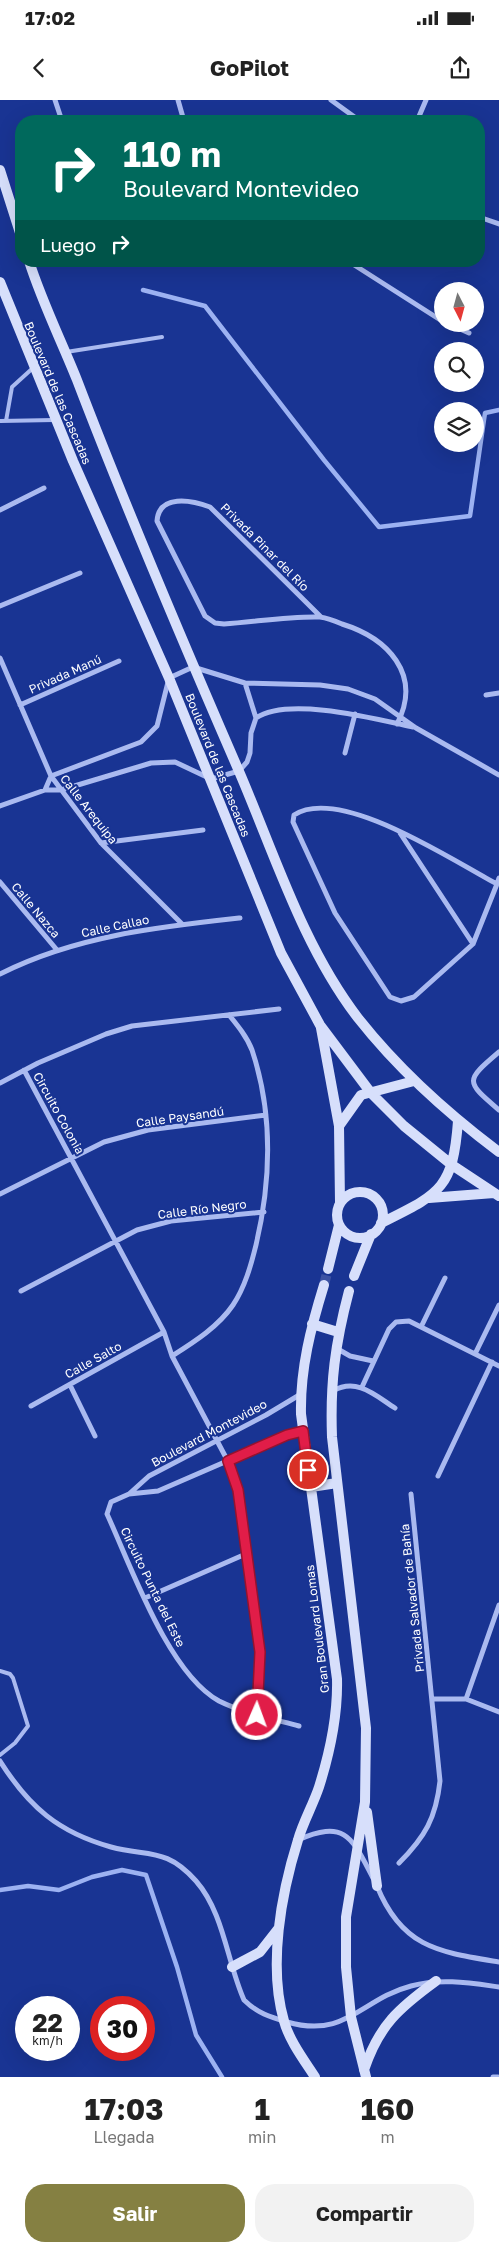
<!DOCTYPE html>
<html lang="es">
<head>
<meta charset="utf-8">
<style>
	:root { --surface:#fff; --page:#f2f2f2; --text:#222; --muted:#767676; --accent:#858042 }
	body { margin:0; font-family:"Golos Text",sans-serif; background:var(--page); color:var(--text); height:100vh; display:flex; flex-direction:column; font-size:19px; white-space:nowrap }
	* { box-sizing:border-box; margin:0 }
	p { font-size:16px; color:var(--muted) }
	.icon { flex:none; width:28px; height:28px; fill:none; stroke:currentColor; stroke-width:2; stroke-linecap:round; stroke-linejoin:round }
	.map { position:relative; height:1977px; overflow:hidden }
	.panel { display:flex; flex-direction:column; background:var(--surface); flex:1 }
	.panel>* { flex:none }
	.hud { position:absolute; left:15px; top:15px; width:470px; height:152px; border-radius:20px; box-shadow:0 5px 20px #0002; background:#00695c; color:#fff; overflow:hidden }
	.needle { width:32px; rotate:174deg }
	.buttons { position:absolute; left:434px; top:182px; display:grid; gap:10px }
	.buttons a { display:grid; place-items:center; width:50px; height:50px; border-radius:50%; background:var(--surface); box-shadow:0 5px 20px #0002; font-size:25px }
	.speed { position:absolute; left:15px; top:1896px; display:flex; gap:10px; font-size:25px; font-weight:700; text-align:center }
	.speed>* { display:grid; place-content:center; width:65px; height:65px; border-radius:50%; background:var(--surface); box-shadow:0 5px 20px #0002; line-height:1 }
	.speed small { font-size:12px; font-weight:400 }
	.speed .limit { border:8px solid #d22; background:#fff; color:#111 }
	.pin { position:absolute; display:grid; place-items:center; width:42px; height:42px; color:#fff; margin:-21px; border:2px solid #fff; border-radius:50%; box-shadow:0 1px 5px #0007 }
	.me { position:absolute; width:55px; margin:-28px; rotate:2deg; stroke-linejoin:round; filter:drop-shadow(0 0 4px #0008) }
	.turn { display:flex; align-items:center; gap:18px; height:105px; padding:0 25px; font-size:22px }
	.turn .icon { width:65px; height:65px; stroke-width:2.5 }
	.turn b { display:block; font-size:35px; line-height:42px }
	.then { display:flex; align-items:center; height:48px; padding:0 25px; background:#0003; gap:10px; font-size:19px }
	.eta { display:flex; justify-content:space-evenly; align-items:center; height:85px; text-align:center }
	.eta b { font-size:30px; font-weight:700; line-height:35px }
	.button { display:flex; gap:10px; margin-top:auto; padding:10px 25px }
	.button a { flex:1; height:58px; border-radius:20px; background:var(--accent); color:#fff; font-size:20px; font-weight:700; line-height:58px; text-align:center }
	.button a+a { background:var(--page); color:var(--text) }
	.status { display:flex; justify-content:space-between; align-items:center; height:35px; padding:0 25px; background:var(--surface); direction:ltr }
	.status svg { height:14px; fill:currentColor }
	header { display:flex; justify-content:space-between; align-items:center; height:65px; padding:0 25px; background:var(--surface); font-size:22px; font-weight:700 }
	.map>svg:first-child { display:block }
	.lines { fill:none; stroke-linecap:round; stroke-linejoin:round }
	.stream { stroke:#9cb2f2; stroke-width:4.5 }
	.secondary-tunnel { stroke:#3c52a3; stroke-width:10; stroke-dasharray:10 5; stroke-linecap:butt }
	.lane { stroke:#aabaf0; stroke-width:4 }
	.street { stroke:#aabaf0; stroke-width:5 }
	.secondary { stroke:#d7dffb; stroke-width:10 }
	.route-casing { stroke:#92132f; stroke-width:12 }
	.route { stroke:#e11d48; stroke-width:9 }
	.labels { text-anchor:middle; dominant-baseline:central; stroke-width:4; stroke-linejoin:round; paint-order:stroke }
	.street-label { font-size:12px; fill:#fff; stroke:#193493 }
</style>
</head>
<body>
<div class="status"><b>17:02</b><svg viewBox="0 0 49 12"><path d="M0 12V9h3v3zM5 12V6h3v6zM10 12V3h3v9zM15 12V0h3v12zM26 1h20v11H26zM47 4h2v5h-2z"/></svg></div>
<header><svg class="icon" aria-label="back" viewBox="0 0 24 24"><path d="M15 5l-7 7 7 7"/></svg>GoPilot<svg class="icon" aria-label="share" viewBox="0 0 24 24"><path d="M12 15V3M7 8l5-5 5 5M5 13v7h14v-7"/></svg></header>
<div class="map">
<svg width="499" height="1977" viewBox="0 0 499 1977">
	<rect width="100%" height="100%" fill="#193493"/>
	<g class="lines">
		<path class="stream" d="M143 190 205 206 324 360 379 427 470 416 485 313 499 310
			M0 1790 28 1786 59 1790 92 1777 122 1770 146 1775 177 1867 196 1935 222 1977"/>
		<path class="secondary-tunnel" d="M324 1185 328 1169"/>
		<path class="lane" d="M66 252 162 237
			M0 321 54 320
			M6 321 12 287 34 267
			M0 1571 10 1574 13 1578 28 1626 15 1643 0 1655"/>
		<path class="street" d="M55 0 62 21
			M178 0 184 21
			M331 0 360 21
			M417 21 426 0
			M479 117 499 124
			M348 161 442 221
			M449 224 469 233
			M0 410 44 388
			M0 506 80 473
			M321 517 210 407C191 400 159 394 157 421L205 516 215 523 224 524C255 522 289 516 320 517 327 518 335 521 342 524 387 538 423 574 397 624
			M0 558 51 676 101 743 182 824
			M245 583 256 618
			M486 595 499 593
			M20 605 119 561
			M345 653 355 614
			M45 690 51 676 141 642 157 626 169 578 193 567 245 583 320 585 348 589 375 599 416 628 499 675
			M0 706 45 690H61L151 663 175 662 211 679 239 671 247 662 250 653 251 633 256 618C288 596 376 619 413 627
			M400 733 473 844
			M101 743 203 730
			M0 782 57 850
			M497 784C453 761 340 685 294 715L293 722 335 813 390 897 401 901 414 897 473 844 497 784 499 778
			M0 874C75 836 158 827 240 818
			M499 952C465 981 465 981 499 1010
			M24 970 164 1232 172 1256 232 1369 238 1390 260 1553 257 1615
			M0 983 38 963 106 934 132 926 279 909
			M0 1094 104 1042 148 1030 266 1015
			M21 1191 137 1130 171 1121 264 1112
			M421 1227 445 1178
			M336 1248 350 1256 373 1261
			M475 1254 499 1205
			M172 1256C194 1242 218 1227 233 1205 245 1187 251 1165 256 1145 271 1081 273 1013 252 950 247 937 238 926 229 915
			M70 1285 95 1336
			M362 1287 389 1229 396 1222 409 1221 499 1266
			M333 1291C357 1277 376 1296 395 1308
			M31 1306 164 1232
			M438 1376 492 1262
			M129 1394 158 1391 287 1335 303 1331
			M145 1498 248 1453
			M432 1599H466L499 1612
			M466 1599 499 1505
			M299 1626C273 1619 243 1613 219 1601 168 1573 131 1466 107 1414L111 1402 129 1394 149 1376 266 1315 301 1294
			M0 1661C29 1707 58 1732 111 1747 148 1757 166 1747 196 1781 224 1813 227 1862 244 1900 257 1913 270 1917 287 1922 347 1939 361 1899 411 1886 441 1878 470 1883 499 1887
			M298 1740C346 1719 352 1738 373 1778
			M399 1763C425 1737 436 1718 440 1681L411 1394
			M377 1786C402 1848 439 1852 499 1862
			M493 1977H498"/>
		<path class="secondary" d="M0 70 21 136
			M29 161C42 202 61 240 77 280 127 411 182 540 238 669 274 752 302 845 358 918 399 970 447 1013 499 1052
			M0 182 73 361 169 578 281 853 320 925 371 993 404 1026 452 1065 499 1096
			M321 928 339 1026
			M337 1115a23 23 0 1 1 46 0a23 23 0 1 1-46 0Z
			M429 1098 494 1093
			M340 1103 339 1026 361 995 414 981
			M381 1123C439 1094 453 1090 458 1021
			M328 1169 339 1125
			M354 1176 371 1134
			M349 1191C335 1244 330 1283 332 1337L366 1628 365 1702 346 1817V1867L351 1917 366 1977
			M312 1224 338 1232
			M311 1387 337 1383
			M367 1712 377 1786
			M232 1867 260 1852 278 1829
			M364 1970C379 1925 399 1908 436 1881
			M315 1977C304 1960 289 1940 284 1921 268 1866 281 1794 298 1740 303 1722 313 1705 319 1687 330 1652 338 1617 337 1579L301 1314C300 1269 311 1227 324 1185"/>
	</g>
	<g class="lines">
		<defs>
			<path id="route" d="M257 1615 260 1552 238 1390 228 1361 287 1335 303 1331 308 1370"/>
		</defs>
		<use href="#route" class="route-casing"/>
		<use href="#route" class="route"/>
	</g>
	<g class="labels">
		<g class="street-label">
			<text transform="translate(58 293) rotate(67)">Boulevard de las Cascadas</text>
			<text transform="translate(265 447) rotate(45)">Privada Pinar del Río</text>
			<text transform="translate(65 574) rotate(-24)">Privada Manú</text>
			<text transform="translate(218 665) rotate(68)">Boulevard de las Cascadas</text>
			<text transform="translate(89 709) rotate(52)">Calle Arequipa</text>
			<text transform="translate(36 810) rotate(50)">Calle Nazca</text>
			<text transform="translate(115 826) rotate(-12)">Calle Callao</text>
			<text transform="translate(59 1013) rotate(61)">Circuito Colonia</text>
			<text transform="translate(180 1017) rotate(-8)">Calle Paysandú</text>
			<text transform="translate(202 1109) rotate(-7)">Calle Río Negro</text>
			<text transform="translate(93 1260) rotate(-29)">Calle Salto</text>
			<text transform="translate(209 1333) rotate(-28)">Boulevard Montevideo</text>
			<text transform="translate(153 1487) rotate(64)">Circuito Punta del Este</text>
			<text transform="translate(412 1498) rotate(-96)">Privada Salvador de Bahía</text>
			<text transform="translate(317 1529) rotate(-97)">Gran Boulevard Lomas</text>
		</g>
	</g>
</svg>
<div class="buttons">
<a><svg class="needle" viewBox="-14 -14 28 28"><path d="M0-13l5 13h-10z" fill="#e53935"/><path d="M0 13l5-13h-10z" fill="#767676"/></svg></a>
<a><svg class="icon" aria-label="search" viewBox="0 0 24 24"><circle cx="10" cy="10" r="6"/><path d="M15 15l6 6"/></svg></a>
<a><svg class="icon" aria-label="layers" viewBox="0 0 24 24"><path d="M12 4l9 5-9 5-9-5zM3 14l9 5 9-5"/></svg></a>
</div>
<div class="speed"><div>22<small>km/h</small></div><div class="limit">30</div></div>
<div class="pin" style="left:308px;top:1370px;background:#d93025"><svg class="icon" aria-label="arrive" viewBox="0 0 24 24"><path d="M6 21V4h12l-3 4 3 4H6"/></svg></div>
<svg class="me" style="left:257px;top:1615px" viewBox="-20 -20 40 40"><circle r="17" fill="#e11d48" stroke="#fff" stroke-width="3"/><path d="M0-11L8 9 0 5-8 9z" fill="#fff"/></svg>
<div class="hud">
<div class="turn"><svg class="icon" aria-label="right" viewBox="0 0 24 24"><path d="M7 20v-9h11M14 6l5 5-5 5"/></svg><div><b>110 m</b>Boulevard Montevideo</div></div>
<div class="then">Luego<svg class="icon" aria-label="right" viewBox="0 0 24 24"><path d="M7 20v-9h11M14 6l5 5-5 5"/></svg></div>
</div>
</div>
<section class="panel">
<div class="eta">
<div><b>17:03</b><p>Llegada</p></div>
<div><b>1</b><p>min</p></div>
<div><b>160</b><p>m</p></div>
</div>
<div class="button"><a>Salir</a><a>Compartir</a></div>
</section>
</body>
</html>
